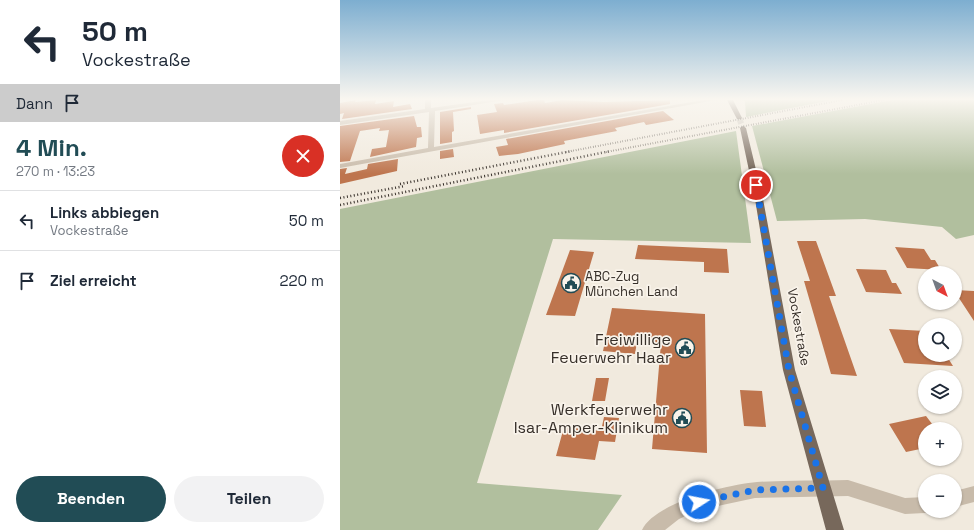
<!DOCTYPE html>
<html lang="de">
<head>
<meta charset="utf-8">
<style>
	:root { --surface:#fff; --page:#f2f2f3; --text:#1f2937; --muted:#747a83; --line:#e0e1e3; --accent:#214c55 }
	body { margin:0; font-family:"Space Grotesk",sans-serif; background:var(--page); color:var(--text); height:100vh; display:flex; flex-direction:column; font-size:15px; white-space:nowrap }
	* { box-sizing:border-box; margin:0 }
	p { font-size:13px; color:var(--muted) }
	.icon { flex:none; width:22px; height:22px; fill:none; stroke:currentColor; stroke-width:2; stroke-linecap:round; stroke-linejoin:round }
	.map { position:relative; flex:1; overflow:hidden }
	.sheet { display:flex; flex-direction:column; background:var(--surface); width:340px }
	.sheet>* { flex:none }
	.guide { background:#fff; color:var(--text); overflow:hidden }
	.needle { width:26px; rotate:139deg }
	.tools { position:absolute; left:578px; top:266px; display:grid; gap:8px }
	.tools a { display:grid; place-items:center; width:44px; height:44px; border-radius:50%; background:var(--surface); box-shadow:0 1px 3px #0004; font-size:20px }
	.pin { position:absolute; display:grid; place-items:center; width:34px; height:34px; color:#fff; margin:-17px; border:2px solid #fff; border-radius:50%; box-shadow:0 1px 4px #0007 }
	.me { position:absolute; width:44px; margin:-22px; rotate:79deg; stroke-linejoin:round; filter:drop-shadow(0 0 3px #0008) }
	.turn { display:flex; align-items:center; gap:14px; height:84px; padding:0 16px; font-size:18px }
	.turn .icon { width:52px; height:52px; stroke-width:2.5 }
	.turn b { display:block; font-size:28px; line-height:34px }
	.then { display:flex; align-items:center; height:38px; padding:0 16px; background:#0003; gap:8px; font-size:15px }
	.round { display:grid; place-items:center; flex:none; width:42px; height:42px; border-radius:21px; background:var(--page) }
	.summary { display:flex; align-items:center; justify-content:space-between; height:68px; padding:0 16px }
	h1 { font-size:24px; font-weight:600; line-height:30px; color:var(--accent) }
	.button { display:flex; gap:8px; margin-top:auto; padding:8px 16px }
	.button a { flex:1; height:46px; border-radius:24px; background:var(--accent); color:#fff; font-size:16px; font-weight:600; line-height:46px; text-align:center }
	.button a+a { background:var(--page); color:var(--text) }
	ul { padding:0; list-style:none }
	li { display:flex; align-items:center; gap:12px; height:60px; padding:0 16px; border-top:1px solid var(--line) }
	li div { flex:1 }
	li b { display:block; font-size:15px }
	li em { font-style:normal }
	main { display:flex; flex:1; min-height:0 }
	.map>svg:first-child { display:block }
	.green { fill:#b1bf9e }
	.building { fill:#be754e }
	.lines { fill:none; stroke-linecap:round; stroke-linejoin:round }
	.major-tunnel { stroke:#ccc5ba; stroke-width:6; stroke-dasharray:6 3; stroke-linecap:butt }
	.minor { fill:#c8bbaa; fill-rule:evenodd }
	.major { fill:#77685b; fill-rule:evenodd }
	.rail-far1 { stroke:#362f29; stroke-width:2; stroke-dasharray:0.5 2; stroke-linecap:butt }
	.rail { stroke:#362f29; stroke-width:2.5; stroke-dasharray:1 2.5; stroke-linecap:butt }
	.route { stroke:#1a73e8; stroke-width:7; stroke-dasharray:0 12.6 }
	.labels { text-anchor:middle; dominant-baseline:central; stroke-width:3.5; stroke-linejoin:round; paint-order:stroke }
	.poi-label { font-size:13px; fill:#362f29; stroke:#f9f3ea; text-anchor:start }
	.street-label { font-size:13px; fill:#362f29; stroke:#f9f3ea }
	.near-poi-label { font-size:16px; fill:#362f29; stroke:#f9f3ea; text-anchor:end }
</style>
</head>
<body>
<main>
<section class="sheet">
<div class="guide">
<div class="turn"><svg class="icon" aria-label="left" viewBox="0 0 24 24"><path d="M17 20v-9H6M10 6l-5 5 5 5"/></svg><div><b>50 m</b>Vockestraße</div></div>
<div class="then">Dann<svg class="icon" aria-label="arrive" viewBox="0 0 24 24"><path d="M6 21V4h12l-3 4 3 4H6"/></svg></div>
</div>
<div class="summary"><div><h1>4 Min.</h1><p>270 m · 13:23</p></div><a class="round" style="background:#d93025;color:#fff"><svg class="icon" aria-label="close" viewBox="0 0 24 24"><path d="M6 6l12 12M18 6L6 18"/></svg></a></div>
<ul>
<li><svg class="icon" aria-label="left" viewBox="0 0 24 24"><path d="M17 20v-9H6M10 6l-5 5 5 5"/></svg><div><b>Links abbiegen</b><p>Vockestraße</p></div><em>50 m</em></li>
<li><svg class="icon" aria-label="arrive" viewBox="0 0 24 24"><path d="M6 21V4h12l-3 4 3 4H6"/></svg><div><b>Ziel erreicht</b></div><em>220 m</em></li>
</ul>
<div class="button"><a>Beenden</a><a>Teilen</a></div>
</section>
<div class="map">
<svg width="634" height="530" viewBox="0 0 634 530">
	<rect width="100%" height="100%" fill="#f1eade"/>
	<path class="green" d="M401 100H493L406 117 405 101Z
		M552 100H634V235L616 239 602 227 525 219 437 221 412 126Z
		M396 131 411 243 213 239 137 483 282 495 258 530H0V209Z"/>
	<path class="building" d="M16 100 15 102 36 100 35 104 54 101 53 107 70 104 72 109 2 119 4 113 0 114V103Z
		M197 100H204L205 103 222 100 264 102 330 100V104L164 133V130L140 134 137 115 157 112 154 104 163 103 164 105Z
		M131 107V109L113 112 114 131 112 132V142L100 144V112Z
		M323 111 334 120 306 125 304 122 275 128 277 131 224 141 225 144 178 154 159 156 156 147 168 145 166 139Z
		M74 116 77 127H81L82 137 77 138 76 147 30 157 32 149 46 147 49 130 39 131 40 128 20 131 10 161 0 162V126Z
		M113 149 114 157 100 159V151Z
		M58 159 57 171 0 184V169L7 168 5 174 27 169 28 164Z
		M457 241H476L496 296H489L517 376 491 374 464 281H470Z
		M298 245 387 249 389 273 364 272V262L295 259Z
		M555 247 584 249 591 260H595L601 270 567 268Z
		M230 250 254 252 235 316 206 315Z
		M516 269 546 270 552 283H556L562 294 526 292Z
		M615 290 634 291V321L615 292Z
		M272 308 365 314 367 453 312 449 321 343 297 342 295 354 263 351Z
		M549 329 585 331V355H606L613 366 564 363Z
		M256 378H269L265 401H252Z
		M400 390 422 391 426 427 404 426Z
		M586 416 596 429H585V448L566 452 549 424Z
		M264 417 279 418 275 442 259 441 255 460 216 456 224 427 261 431Z"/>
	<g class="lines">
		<path class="major-tunnel" d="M399 118 403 128"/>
		<path class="minor" d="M85 100H91V108L149 100H165L95 111 94 147 363 100H376L0 168V164L88 148 89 112 0 125V121L85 109Z
			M508 480 565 498 585 497V511H590L585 513 565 514 508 496 415 498 359 510 339 519 325 530H302C314 503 389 484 417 482 447 480 478 481 508 480Z
			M634 486V502L615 507V491Z"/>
		<path class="major" d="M387 100H393L402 118 401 119H397Z
			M403 126 406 128 423 199 455 370 504 530H486L443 370 415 199 400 128Z"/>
		<path class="rail-far1" d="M226 152 502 100
			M266 152 544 100"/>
		<path class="rail" d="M60 184 232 151
			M0 198 65 186
			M0 205 271 151"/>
	</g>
	<linearGradient id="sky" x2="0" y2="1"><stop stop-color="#7daed0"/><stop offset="0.57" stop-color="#f9f6f0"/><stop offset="1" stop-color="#f9f6f0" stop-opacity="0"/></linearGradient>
	<rect width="634" height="174" fill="url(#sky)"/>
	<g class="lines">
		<path class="route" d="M359 502 415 490 483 488 449 370 416 185"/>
	</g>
	<defs>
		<symbol id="civic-ring" viewBox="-11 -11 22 22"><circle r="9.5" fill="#f9f3ea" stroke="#214c55" stroke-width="1.5"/><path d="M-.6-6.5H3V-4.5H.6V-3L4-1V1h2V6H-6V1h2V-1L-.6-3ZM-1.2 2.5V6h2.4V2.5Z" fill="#214c55"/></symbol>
	</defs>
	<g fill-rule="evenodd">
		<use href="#civic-ring" x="220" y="272" width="22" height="22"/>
		<use href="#civic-ring" x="334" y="337" width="22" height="22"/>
		<use href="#civic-ring" x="331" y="407" width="22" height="22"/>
	</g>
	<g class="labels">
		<g class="poi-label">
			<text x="245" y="276">ABC-Zug<tspan x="245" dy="15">München Land</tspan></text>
		</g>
		<g class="street-label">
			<text transform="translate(459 327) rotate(80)">Vockestraße</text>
		</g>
		<g class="near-poi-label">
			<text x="331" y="339">Freiwillige<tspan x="331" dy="18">Feuerwehr Haar</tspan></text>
			<text x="328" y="409">Werkfeuerwehr<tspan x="328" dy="18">Isar-Amper-Klinikum</tspan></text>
		</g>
	</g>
</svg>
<div class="tools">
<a><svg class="needle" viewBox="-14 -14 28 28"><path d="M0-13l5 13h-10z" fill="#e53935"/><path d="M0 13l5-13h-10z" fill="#747a83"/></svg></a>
<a><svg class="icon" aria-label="search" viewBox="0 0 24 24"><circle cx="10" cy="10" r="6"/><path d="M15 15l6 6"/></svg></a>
<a><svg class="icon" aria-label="layers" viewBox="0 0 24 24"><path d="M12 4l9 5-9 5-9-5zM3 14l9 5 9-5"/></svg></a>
<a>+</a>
<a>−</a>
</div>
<div class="pin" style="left:416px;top:185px;background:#d93025"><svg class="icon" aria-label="arrive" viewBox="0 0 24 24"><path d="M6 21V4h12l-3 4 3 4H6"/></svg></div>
<svg class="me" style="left:359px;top:502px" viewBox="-20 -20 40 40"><circle r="17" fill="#1a73e8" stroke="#fff" stroke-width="3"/><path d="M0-11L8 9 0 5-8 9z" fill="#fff"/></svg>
</div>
</main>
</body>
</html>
